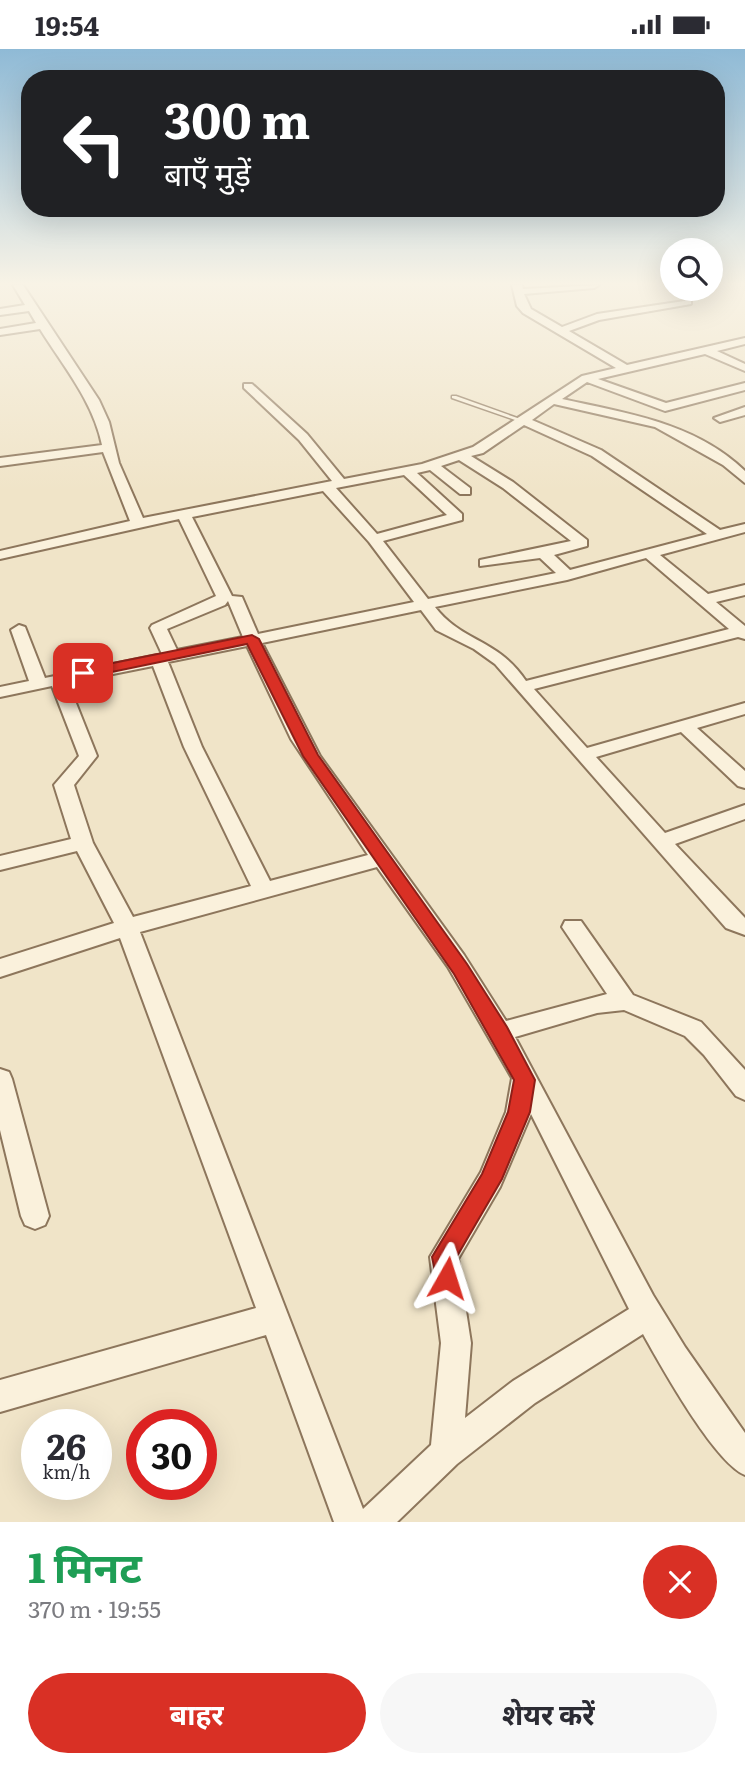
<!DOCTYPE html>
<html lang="hi">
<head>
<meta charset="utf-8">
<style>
	:root { --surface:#fff; --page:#f7f7f7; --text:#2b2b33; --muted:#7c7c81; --accent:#d93025 }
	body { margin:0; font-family:Literata,"Noto Sans Devanagari",serif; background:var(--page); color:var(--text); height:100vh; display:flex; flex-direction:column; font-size:26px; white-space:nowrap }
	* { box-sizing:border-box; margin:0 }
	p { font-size:23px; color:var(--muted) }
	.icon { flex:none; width:38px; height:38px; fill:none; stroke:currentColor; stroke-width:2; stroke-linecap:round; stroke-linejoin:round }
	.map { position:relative; height:1473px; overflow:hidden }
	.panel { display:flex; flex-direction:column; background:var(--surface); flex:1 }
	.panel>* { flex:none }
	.guide { position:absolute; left:21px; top:21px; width:704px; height:147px; border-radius:28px; box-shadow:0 7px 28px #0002; background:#202124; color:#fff; overflow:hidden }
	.buttons { position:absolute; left:660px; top:189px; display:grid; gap:14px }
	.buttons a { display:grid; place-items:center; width:63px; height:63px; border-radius:50%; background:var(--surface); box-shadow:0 7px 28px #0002; font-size:35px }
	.speed { position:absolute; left:21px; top:1360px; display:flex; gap:14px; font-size:35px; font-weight:700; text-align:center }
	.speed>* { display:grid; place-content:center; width:91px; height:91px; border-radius:50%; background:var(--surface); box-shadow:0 7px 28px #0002; line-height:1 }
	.speed small { font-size:18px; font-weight:400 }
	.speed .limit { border:10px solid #d22; background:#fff; color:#111 }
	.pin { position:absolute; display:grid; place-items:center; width:60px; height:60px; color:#fff; margin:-30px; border-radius:14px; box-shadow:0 4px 10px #0006 }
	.me { position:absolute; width:77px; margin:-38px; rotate:6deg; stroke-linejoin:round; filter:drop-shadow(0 0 5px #0008) }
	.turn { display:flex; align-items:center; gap:24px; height:147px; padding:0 28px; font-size:32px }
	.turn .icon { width:91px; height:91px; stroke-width:2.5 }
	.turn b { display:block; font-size:49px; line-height:60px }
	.round { display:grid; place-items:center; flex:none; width:74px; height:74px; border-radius:37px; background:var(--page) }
	.headline { display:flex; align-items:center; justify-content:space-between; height:119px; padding:0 28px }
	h1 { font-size:42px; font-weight:700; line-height:52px; color:#1e9e55 }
	.primary-button { display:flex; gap:14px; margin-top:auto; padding:14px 28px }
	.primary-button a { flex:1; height:80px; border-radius:42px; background:var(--accent); color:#fff; font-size:28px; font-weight:700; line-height:80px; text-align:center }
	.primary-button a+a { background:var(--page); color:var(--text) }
	.status { display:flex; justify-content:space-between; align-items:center; height:49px; padding:0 35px; background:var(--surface); direction:ltr }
	.status svg { height:19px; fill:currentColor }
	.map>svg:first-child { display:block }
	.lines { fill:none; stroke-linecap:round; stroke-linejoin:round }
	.service-casing { stroke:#8d765c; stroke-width:3 }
	.minor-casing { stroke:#8d765c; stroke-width:4 }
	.service { fill:#faf1dc; fill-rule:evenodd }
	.minor { fill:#faf1dc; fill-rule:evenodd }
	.route { fill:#d93025; stroke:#8d1f18; stroke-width:2 }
</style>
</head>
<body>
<div class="status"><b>19:54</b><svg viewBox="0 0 49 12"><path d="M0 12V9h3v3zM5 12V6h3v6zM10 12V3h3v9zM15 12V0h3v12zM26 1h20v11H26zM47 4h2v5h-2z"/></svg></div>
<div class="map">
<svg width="745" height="1473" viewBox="0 0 745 1473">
	<rect width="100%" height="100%" fill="#f0e4c8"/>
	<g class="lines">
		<defs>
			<path id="service" d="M452 347H456L523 371 518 372 452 349Z"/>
			<path id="minor" d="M13 236H23L99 351 109 373 119 414 143 469 332 432 299 391 244 339V335H252L307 385 344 430 422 415 473 398 582 327 616 319 523 264 517 257 512 236H522L523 240 599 236 594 239 524 245 531 260 562 278 597 265 691 251V255L599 271 569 282 627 316 745 289V295L717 302 745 315V322L705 305 598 330 666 354 745 334V341L665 362 587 333 562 350C626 364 696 374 745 422V434L723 416 655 378 554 355 532 371 601 401 720 481 745 475V483L660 506 708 545 745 536V546L716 553 745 577V590L738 588 534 640 587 699 745 654V665L697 679 745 722V739L738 737 681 683 596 708 665 784 745 756V770L675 795 745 869V886L726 879 495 615 474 600 436 581 421 561 262 594 320 707 464 906 506 972 607 945 562 878 565 872H581L633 946 701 973 745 1021V1051L736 1047 704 1006 685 987 624 961 597 964 515 988 653 1246 685 1298 745 1384V1426C714 1413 661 1317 643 1285L535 1354 457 1415 397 1473H334L266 1286 0 1363V1331L256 1259 120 889 0 928V910L114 874 77 802 0 821V807L71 790 54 736 79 707 52 637 0 648V638L29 632 11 581 19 576 25 578 45 629 162 605 150 579 152 576 216 547 179 470 0 510V502L130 472 103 403 0 417V409L102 396C93 352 63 317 40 280L0 286V280L36 274 29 262 0 266V260L25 256ZM524 376 592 407 707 485 570 521 554 506 587 497V491L513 433 471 407 483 404ZM459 411 503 439 571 492 480 511V517L540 509 556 524 428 550 383 492 462 471V465L417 424 430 421 460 445H470V439L441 417ZM404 426 447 466 377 485 336 439ZM323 442 369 493 414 553 258 585 242 548 232 547 192 468ZM646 509 729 580 526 632C497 589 463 594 435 558L567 531ZM228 552 243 588 177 601 167 580 225 556ZM247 597 291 690 368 806 270 832 202 698 168 613ZM153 617 184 698 251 837 133 868 93 794 74 736 97 707 68 634ZM377 818 448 918 512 1029 506 1063 481 1123 430 1208 441 1294 431 1396 363 1460 140 883ZM531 1065 629 1260 513 1332 465 1369 471 1294 458 1210 500 1138Z
				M745 358V366L720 373 714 369Z
				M0 1020 9 1023 12 1030 49 1167 45 1176 35 1180 25 1176 21 1167 0 1081Z"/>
		</defs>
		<use href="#service" class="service-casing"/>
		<use href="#minor" class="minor-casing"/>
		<use href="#service" class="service"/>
		<use href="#minor" class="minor"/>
	</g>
	<linearGradient id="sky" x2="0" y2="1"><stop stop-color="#8fbad6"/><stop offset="0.53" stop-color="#f8f3e6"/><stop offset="1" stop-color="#f8f3e6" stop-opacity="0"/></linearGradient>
	<rect width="745" height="442" fill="url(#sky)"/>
	<path class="route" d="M252 586 259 590 318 706 467 915 507 978 535 1031 530 1063 502 1130 456 1209 459 1229 455 1237 447 1241 438 1237 432 1208 482 1125 508 1063 514 1031 454 925 303 707 247 595 83 629 76 624 83 620Z"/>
</svg>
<div class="buttons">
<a><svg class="icon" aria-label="search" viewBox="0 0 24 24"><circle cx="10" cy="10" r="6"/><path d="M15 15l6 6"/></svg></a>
</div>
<div class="speed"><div>26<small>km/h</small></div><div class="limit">30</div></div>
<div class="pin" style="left:83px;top:624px;background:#d93025"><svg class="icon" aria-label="arrive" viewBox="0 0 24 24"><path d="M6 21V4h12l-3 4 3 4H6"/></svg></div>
<svg class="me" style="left:447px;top:1229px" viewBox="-20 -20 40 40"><path d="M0-17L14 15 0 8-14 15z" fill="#d93025" stroke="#fff" stroke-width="4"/></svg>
<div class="guide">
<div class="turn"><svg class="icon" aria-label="left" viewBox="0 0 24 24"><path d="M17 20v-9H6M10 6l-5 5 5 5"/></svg><div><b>300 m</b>बाएँ मुड़ें</div></div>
</div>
</div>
<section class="panel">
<div class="headline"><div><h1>1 मिनट</h1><p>370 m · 19:55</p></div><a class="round" style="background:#d93025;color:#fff"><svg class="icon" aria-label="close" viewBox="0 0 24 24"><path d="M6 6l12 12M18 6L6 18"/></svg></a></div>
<div class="primary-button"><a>बाहर</a><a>शेयर करें</a></div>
</section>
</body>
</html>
